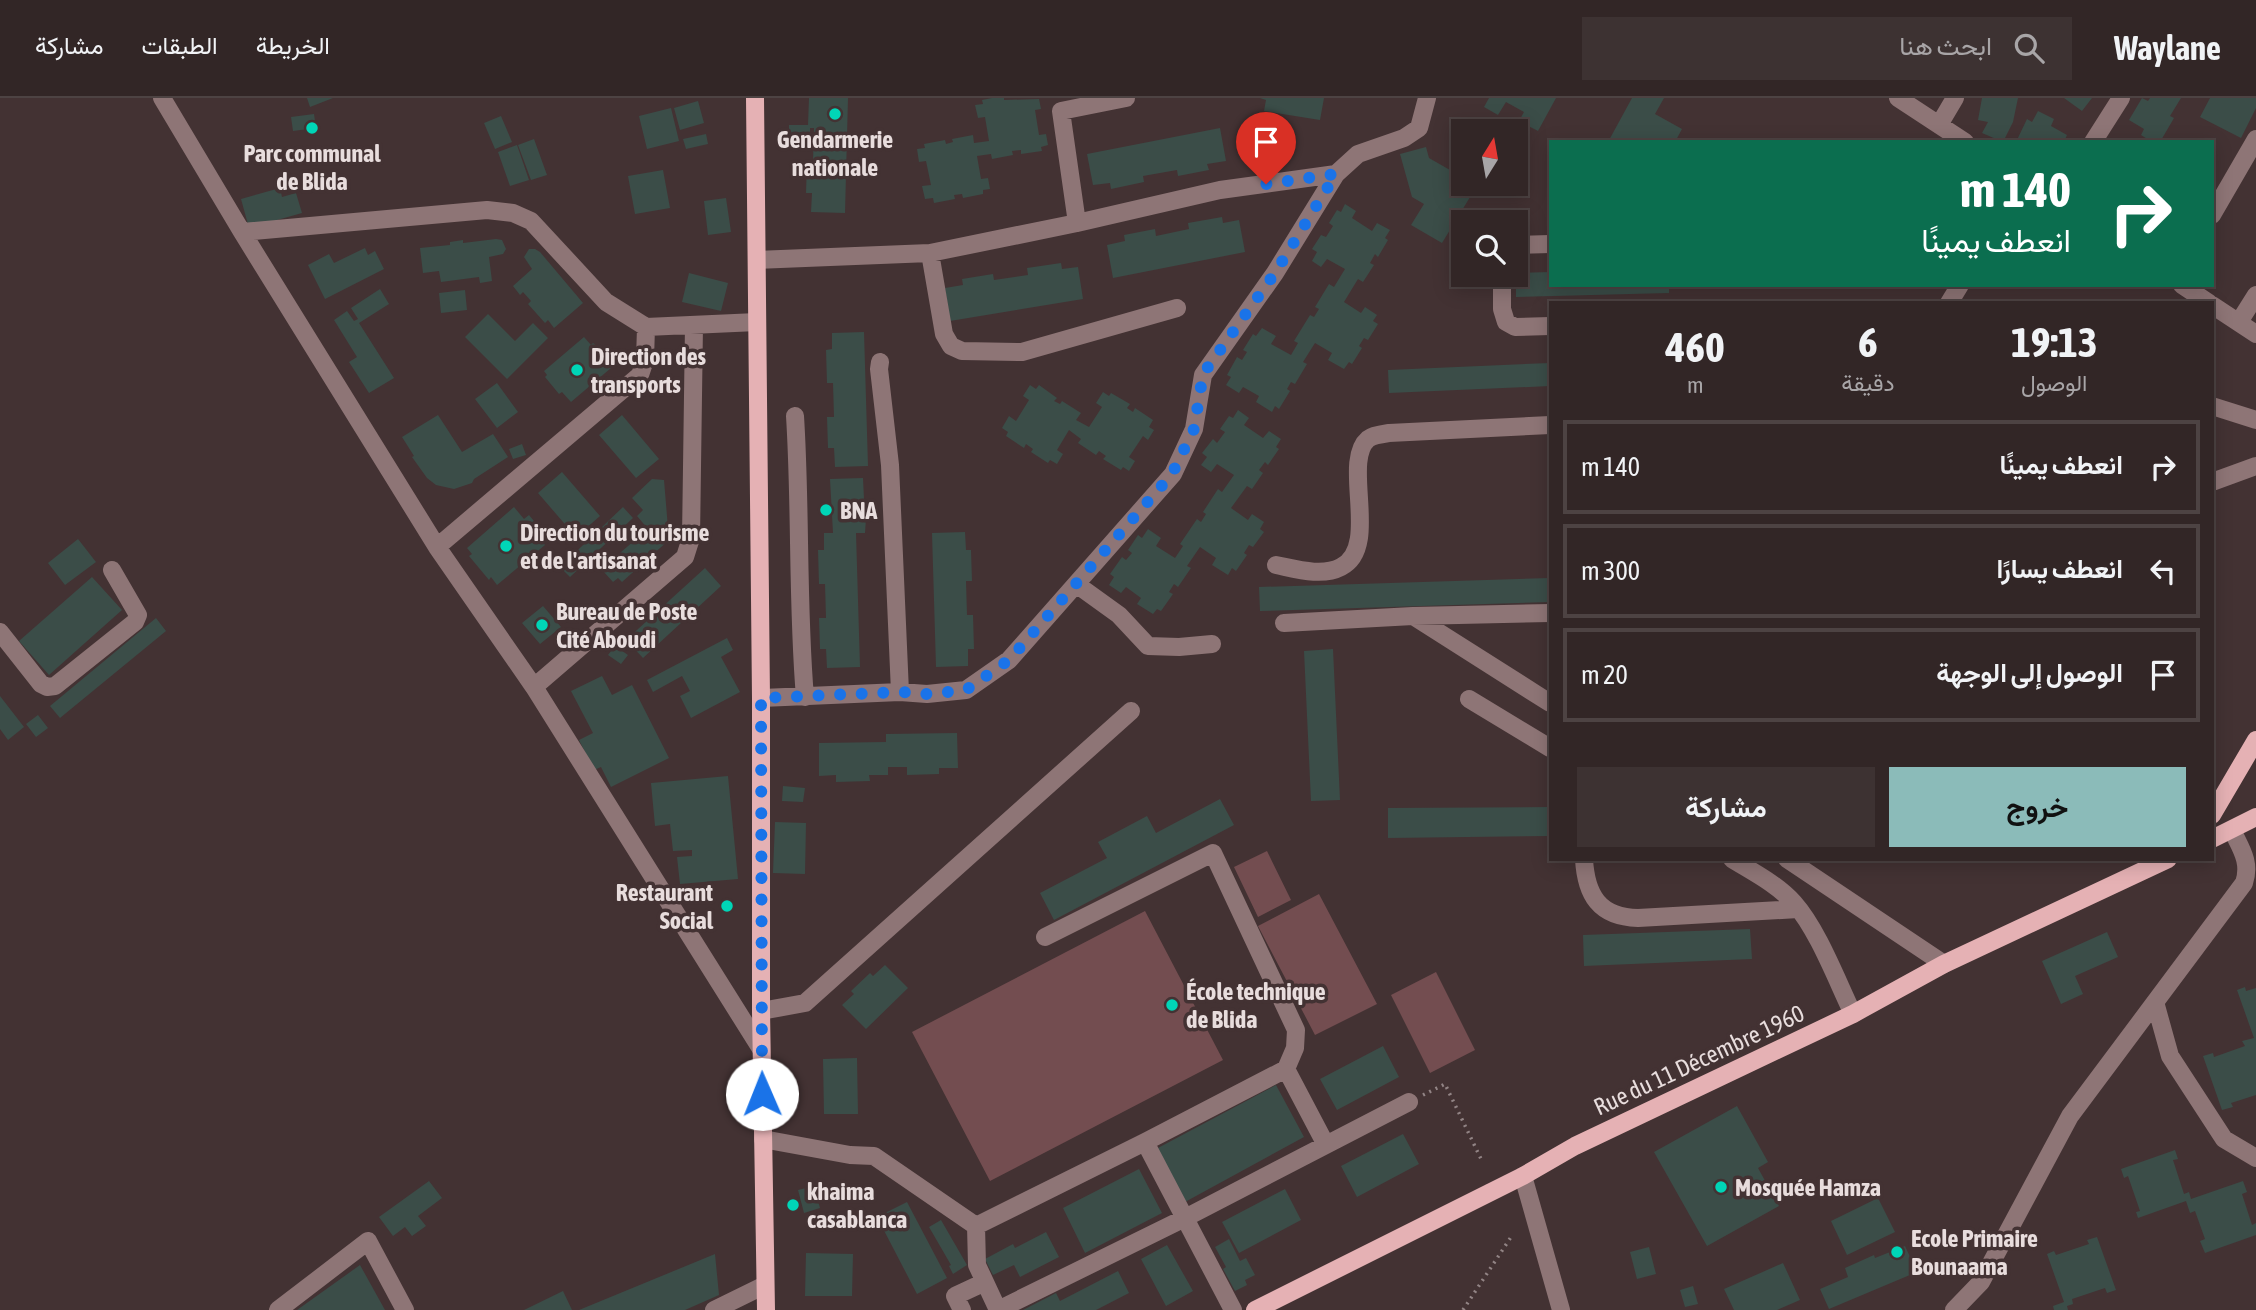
<!DOCTYPE html>
<html lang="ar">
<head>
<meta charset="utf-8">
<style>
	:root { --surface:#322626; --page:#3d3232; --text:#f1f3f6; --muted:#a8a5a7; --line:#4d4343; --accent:#8bbbb9 }
	body { margin:0; font-family:"Asap Condensed",Vazirmatn,sans-serif; background:var(--page); color:var(--text); direction:rtl; height:100vh; display:flex; flex-direction:column; font-size:26px; white-space:nowrap }
	* { box-sizing:border-box; margin:0 }
	p { font-size:23px; color:var(--muted) }
	.icon { flex:none; width:38px; height:38px; fill:none; stroke:currentColor; stroke-width:2; stroke-linecap:round; stroke-linejoin:round }
	.map { position:relative; flex:1; overflow:hidden; direction:ltr }
	.sheet { position:absolute; left:1549px; top:203px; width:665px; height:560px; display:flex; flex-direction:column; background:var(--surface); border-radius:0px; box-shadow:0 4px 18px #0003,0 0 0 2px var(--line); direction:rtl }
	.sheet>* { flex:none }
	.hud { position:absolute; left:1549px; top:42px; width:665px; height:147px; border-radius:0px; box-shadow:0 4px 18px #0003,0 0 0 2px var(--line); direction:rtl; background:#0b6e4f; color:#fff; overflow:hidden }
	.needle { width:46px; rotate:11deg }
	.tools { position:absolute; left:1451px; top:21px; display:grid; gap:14px }
	.tools a { display:grid; place-items:center; width:77px; height:77px; border-radius:0px; background:var(--surface); box-shadow:0 4px 18px #0003,0 0 0 2px var(--line); font-size:35px }
	.pin { position:absolute; display:grid; place-items:center; width:60px; height:60px; color:#fff; margin:-72px -30px; border-radius:50% 50% 50% 0; rotate:-45deg; box-shadow:0 0 7px #0007 }
	.pin .icon { rotate:45deg }
	.me { position:absolute; width:77px; margin:-38px; rotate:359deg; stroke-linejoin:round; filter:drop-shadow(0 0 5px #0008) }
	.turn { display:flex; align-items:center; gap:24px; height:147px; padding:0 28px; font-size:32px }
	.turn .icon { width:91px; height:91px; stroke-width:2.5 }
	.turn b { display:block; font-size:49px; line-height:60px }
	.eta { display:flex; justify-content:space-evenly; align-items:center; height:119px; text-align:center }
	.eta b { font-size:42px; font-weight:700; line-height:49px }
	.cta { display:flex; gap:14px; margin-top:auto; padding:14px 28px }
	.cta a { flex:1; height:80px; border-radius:0px; background:var(--accent); color:#111; font-size:28px; font-weight:700; line-height:80px; text-align:center }
	.cta a+a { background:var(--page); color:var(--text) }
	ul { padding:0; list-style:none }
	li { display:flex; align-items:center; gap:21px; height:94px; margin:0 14px 10px; padding:0 14px; border:4px solid var(--line); border-radius:0px }
	li div { flex:1 }
	li b { display:block; font-size:26px }
	li em { font-style:normal }
	header { display:flex; align-items:center; gap:42px; box-sizing:border-box; height:98px; padding:0 35px; background:var(--surface); border-bottom:2px solid var(--line) }
	header strong { font-size:33px }
	nav { display:flex; gap:38px; margin-inline-start:auto; font-size:24px }
	.search { width:490px; height:63px; background:var(--page); display:flex; align-items:center; gap:18px; box-sizing:border-box; padding:0 24px; border-radius:0px; color:var(--muted); font-size:26px }
	.map>svg:first-child { display:block }
	.green { fill:#734d50 }
	.building { fill:#3b4d48 }
	.lines { fill:none; stroke-linecap:round; stroke-linejoin:round }
	.path { stroke:#928485; stroke-width:3.5; stroke-dasharray:2 5; stroke-linecap:butt }
	.minor { stroke:#8e7576; stroke-width:18 }
	.major { stroke:#e5b1b4; stroke-width:18 }
	.route { stroke:#1a73e8; stroke-width:12; stroke-dasharray:0 21.6 }
	.poi-dot { fill:#00d5b7; stroke:#433233; stroke-width:2.5 }
	.labels { text-anchor:middle; dominant-baseline:central; stroke-width:7; stroke-linejoin:round; paint-order:stroke }
	.poi-label { font-size:24px; font-weight:bold; fill:#e8dddd; stroke:#433233; text-anchor:start }
	.street-label { font-size:24px; fill:#e8dddd; stroke:#433233 }
</style>
</head>
<body>
<header>
<strong>Waylane</strong>
<div class="search"><svg class="icon" aria-label="search" viewBox="0 0 24 24"><circle cx="10" cy="10" r="6"/><path d="M15 15l6 6"/></svg>ابحث هنا</div>
<nav><a>الخريطة</a><a>الطبقات</a><a>مشاركة</a></nav>
</header>
<div class="map">
<svg width="2256" height="1212" viewBox="0 0 2256 1212">
	<rect width="100%" height="100%" fill="#433233"/>
	<path class="green" d="M1267 753 1291 802 1258 819 1234 769Z
		M1319 796 1377 906 1315 937 1258 828Z
		M1145 813 1223 962 990 1083 912 934Z
		M1436 874 1475 952 1430 975 1391 897Z"/>
	<path class="building" d="M307 0H333L310 9Z
		M809 0H848L845 115 811 114 812 95H806L807 64H813L814 30H810V44H789V27H808Z
		M992 0H1004V2L1039 1 1041 11 1035 12 1039 37 1046 36 1048 47 1041 49 1042 53 1021 56V52L1012 53 1013 57 992 61 991 56 977 58 981 81 988 80 990 91 983 92V96L963 100 962 96 954 97 955 101 934 105 933 100 925 101 922 88 931 87 926 63 919 64 917 51 925 50 924 46 945 42 946 46 953 44 952 41 973 37 974 45 989 43 985 19 978 20 975 7 983 6 982 2Z
		M1260 0H1324L1320 22 1264 13 1266 2Z
		M1489 0H1556L1538 33 1519 23 1524 14 1506 4 1498 17 1484 9Z
		M1632 0H1664L1655 16 1682 31 1675 44H1608Z
		M1982 0H2018L2013 24 2003 44 1982 35 1988 24 1978 22Z
		M2064 0H2092L2082 13Z
		M2142 0 2148 3 2150 0H2181L2170 18 2174 20 2160 44H2152L2141 37 2144 31 2129 22Z
		M2210 0H2256V10L2241 40 2200 19Z
		M698 3 704 25 680 32 674 10Z
		M671 10 679 43 647 51 639 18Z
		M2038 13 2054 21 2051 28 2067 37 2064 44H2016L2027 21 2032 24Z
		M314 16 316 30 293 33 291 19Z
		M501 18 512 44 495 51 484 25Z
		M1220 30 1226 63 1207 66 1209 72 1178 78 1177 72 1143 78 1144 84 1111 91 1110 85 1093 87 1087 56Z
		M706 36 708 46 686 51 683 41Z
		M534 41 547 77 531 82 518 47Z
		M517 47 529 82 510 88 498 54Z
		M1426 49 1429 60 1450 72 1458 60 1463 63V86H1478L1442 145 1411 127 1424 106 1412 99 1400 56Z
		M663 72 670 110 635 116 628 78Z
		M280 90 282 99 296 95 302 115 249 130 241 101Z
		M726 100 731 134 708 137 704 103Z
		M1345 106 1356 113 1352 120 1372 133 1377 125 1390 132 1385 140 1388 142 1378 159 1375 156 1370 165 1374 167 1363 184 1358 181 1344 204 1361 215 1365 209 1377 217 1373 223 1378 226 1368 242 1364 240 1359 248 1362 250 1352 266 1349 264 1344 271 1328 262 1332 255 1315 245 1303 264 1307 266 1295 286 1291 284 1287 291 1290 293 1279 311 1275 308 1272 314 1256 304 1259 298 1243 289 1239 295 1226 287 1231 279 1227 277 1237 259 1242 262 1247 254 1243 252 1253 236 1256 238 1262 230 1276 238 1271 246 1291 257 1298 245 1294 243 1310 217 1314 219 1319 211 1315 209 1329 186 1334 189 1345 171 1327 161 1321 169 1312 163 1317 154 1312 151 1321 137 1326 139 1333 128 1329 125 1337 112 1341 114Z
		M1222 119 1223 125 1239 122 1245 154 1113 180 1107 147 1125 143 1124 137 1155 131 1156 138 1189 131 1188 125Z
		M496 141 502 142 506 151 503 156 489 159 492 183 480 185 479 179 441 184 439 173 423 175 420 150 450 147V144L463 142V145Z
		M365 150 368 157 375 153 384 171 325 201 308 167 329 156 334 165Z
		M529 151H535L540 154 583 205 554 230 548 222 545 225 528 206 531 203 523 194 520 197 513 188 532 171 524 159Z
		M1061 165 1062 171 1078 169 1083 201 950 223 945 190 963 187 962 181 993 176 994 182 1028 177 1027 170Z
		M1550 174V187H1669V195L1516 199V175Z
		M689 175 728 185 721 213 682 204Z
		M380 191 389 206 359 225 394 280 369 295 349 264 357 259 334 222 347 213 354 223 358 221 351 210Z
		M465 192 467 212 441 215 439 195Z
		M488 216 515 243 533 225 548 240 507 281 465 239Z
		M864 234 868 368 835 369 834 350H828L827 319H834L833 285H827L826 252 832 251V235Z
		M584 239 591 247 593 245 601 251 606 260 604 262 611 270 571 304 562 294 559 296 545 279 547 277 544 273Z
		M1550 265V288L1389 295 1388 272Z
		M497 285 518 314 497 330 475 301Z
		M1030 287 1036 291 1039 287 1057 300 1054 303 1060 306 1062 303 1081 315 1076 322 1089 329 1102 309 1096 305 1103 294 1109 298 1111 295 1130 306 1127 310 1133 314 1135 310 1153 322 1149 329 1154 332 1148 342 1143 338 1129 359 1135 363 1129 373 1123 369 1121 372 1103 361 1106 358 1099 353 1096 357 1078 345 1081 341 1069 332 1057 352 1063 356 1057 366 1050 362 1048 365 1031 354 1033 351 1026 346 1024 350 1006 338 1008 334 1002 330 1009 318 1016 323 1029 302 1023 298Z
		M1238 312 1249 320 1244 327 1263 340 1269 333 1281 341 1276 349 1279 351 1268 367 1265 364 1259 372 1263 375 1252 391 1247 388 1231 410 1248 422 1252 416 1264 424 1260 431 1264 434 1253 449 1249 447 1244 455 1247 457 1236 473 1232 470 1228 477 1212 467 1216 460 1200 449 1187 468 1191 470 1178 489 1174 486 1169 494 1173 496 1161 513 1157 511 1153 516 1137 506 1141 500 1126 489 1121 495 1109 487 1114 479 1110 476 1122 459 1126 462 1132 455 1128 452 1138 437 1142 440 1148 431 1161 440 1156 448 1175 460 1183 448 1180 446 1197 421 1201 424 1206 416 1203 414 1218 391 1222 394 1234 377 1217 366 1211 374 1201 367 1207 359 1202 355 1213 341 1217 345 1225 334 1220 331 1229 318 1233 320Z
		M438 317 462 354 493 336 508 359 474 381 472 385 454 391 436 387 427 380 412 359 414 358 402 339Z
		M622 317 659 361 636 380 599 337Z
		M522 346 526 357 513 361 509 351Z
		M562 374 600 418 576 439 538 395Z
		M863 380 864 401 867 407 865 435H856L860 569 827 570 826 551H820L819 520H826L825 486H819L818 452H824V435H833L830 381Z
		M652 381 664 382 669 442 622 484 618 480 613 484 603 473 609 468 607 466 648 431 637 418 643 412 632 400Z
		M514 409 524 421 529 417 543 434 537 438 545 447 497 487 491 479 489 482 469 458 472 456 467 450Z
		M623 409 633 420 570 479 560 469Z
		M965 434 966 452H971L972 483H966L967 517H973L974 551H968V568L936 569 932 435Z
		M78 441 96 464 65 487 48 465Z
		M705 470 721 488 643 560 626 542Z
		M92 479 122 512 49 577 19 543Z
		M1550 480V504L1260 513 1259 489Z
		M543 508 561 529 540 546 522 525Z
		M156 520 166 533 60 620 50 608Z
		M727 540 733 552 721 559 740 594 691 620 680 598 690 593 682 578 653 594 647 582Z
		M615 548 628 557 621 566 608 557Z
		M1333 551 1340 702 1311 703 1304 553Z
		M602 578 612 597 632 587 669 660 611 689 601 669 594 672 579 642 593 635 571 593Z
		M0 598 24 629 8 642 0 631Z
		M38 617 48 630 36 639 26 626Z
		M957 635 958 670H939V676L907 677V669H888V677H869L870 683 836 684V677L819 678V645L886 644V636Z
		M728 678 738 781 680 786 677 759 692 758V752L673 753 670 726 655 728 651 685Z
		M783 688 805 690 803 704 782 703Z
		M1220 701 1234 727 1054 822 1040 795 1107 760 1098 744 1147 718 1156 735Z
		M1550 709V738L1388 740V710Z
		M775 724 806 725 805 776 773 775Z
		M1750 831 1752 861 1584 868 1583 837Z
		M2107 834 2118 859 2075 878 2083 896 2061 906 2042 863Z
		M885 867 908 890 866 931 842 907 854 896 851 893 870 875 873 878Z
		M2245 889 2246 893 2256 890V997L2231 1005 2233 1009 2222 1012 2203 958 2213 955 2214 959 2245 948 2242 943 2254 940 2237 892Z
		M1383 948 1399 979 1337 1012 1320 981Z
		M857 960 858 1016H824L823 961Z
		M1276 987 1304 1039 1185 1104 1156 1051Z
		M1737 1008 1768 1064 1758 1070 1779 1108 1707 1148 1654 1054Z
		M1403 1036 1419 1066 1357 1099 1341 1068Z
		M2175 1052 2178 1061 2173 1062 2184 1096 2189 1094 2191 1101 2243 1083 2247 1094 2242 1096 2252 1127 2256 1125V1137L2205 1155 2200 1143 2205 1141 2195 1113 2190 1115 2186 1103 2138 1120 2136 1114 2140 1113 2128 1078 2124 1080 2121 1071Z
		M1139 1071 1162 1115 1085 1155 1063 1110Z
		M429 1083 442 1100 418 1118 426 1128 412 1138 405 1129 393 1138 379 1119Z
		M814 1088 820 1110 804 1115 798 1092Z
		M1285 1091 1301 1122 1239 1155 1222 1124Z
		M1878 1100 1895 1134 1847 1157 1831 1123Z
		M907 1104 947 1180 917 1196 877 1119Z
		M941 1122 967 1167 953 1176 949 1168 951 1167 929 1129Z
		M1046 1134 1059 1159 1020 1179 1014 1167 993 1177 985 1161 1013 1146 1015 1150Z
		M2097 1139 2116 1192 2107 1195 2105 1190 2072 1201 2073 1206 2067 1208 2068 1212H2054L2053 1208 2064 1204 2047 1156 2054 1153 2056 1157 2089 1146 2087 1142Z
		M1229 1141 1240 1163 1246 1160 1255 1177 1245 1182 1247 1187 1235 1193 1223 1171 1226 1169 1215 1149Z
		M1167 1147 1193 1193 1166 1208 1141 1161Z
		M1905 1148 1917 1174 1829 1211 1820 1191 1848 1179 1845 1170 1874 1157 1875 1160Z
		M1649 1149 1656 1176 1637 1181 1630 1154Z
		M806 1155 853 1156 852 1198H805Z
		M715 1156 719 1197 685 1212H579Z
		M1783 1165 1800 1202 1777 1212H1734L1724 1191Z
		M360 1167 385 1212H297Z
		M1118 1173 1129 1195 1096 1212H1023L1056 1195 1060 1203Z
		M1693 1188 1698 1206 1685 1209 1680 1192Z
		M563 1193 572 1212H524Z"/>
	<g class="lines">
		<path class="path" d="M1423 997 1445 986 1482 1063
			M1463 1212 1513 1136"/>
		<path class="minor" d="M162 0 242 134 437 449 534 589 761 951
			M1898 0 1965 44
			M1939 27 1955 0
			M2093 44 2121 0
			M2212 117 2256 41
			M1077 125 1061 13 1126 0
			M242 134 487 112 513 115 531 123 606 204 646 229 757 224
			M1516 147 1550 146
			M930 155 944 236 951 248 962 253 1022 254 1177 210
			M758 162 930 155 1077 125 1220 92 1336 76
			M1502 177V211L1506 224 1515 229 1550 228
			M2182 187 2209 205
			M1949 205 1960 187
			M2212 207 2256 236
			M2239 224 2256 197
			M880 264 879 271 890 367 900 594
			M2212 308 2256 322
			M795 318C801 412 797 506 805 599
			M2212 384 2256 368
			M437 449 640 277 645 262 646 229
			M1276 467C1296 471 1322 479 1341 469 1381 449 1341 364 1368 341 1373 337 1382 336 1389 335L1550 327
			M1076 486 1119 517 1148 548 1179 549 1212 546
			M1413 518 1550 605
			M1284 525 1413 518 1550 515
			M0 534 41 586 47 589 55 588 135 524 138 517 112 472
			M534 589 685 459 691 440 694 227
			M761 600 900 594 927 596 966 592 1009 562 1173 376 1194 331 1203 277 1275 175 1336 76 1358 56 1404 40 1419 30 1427 0
			M1469 601 1550 650
			M1584 761C1586 797 1599 819 1638 820L1798 811
			M1732 761C1753 774 1777 786 1794 805 1818 832 1837 883 1853 916
			M1787 761 1944 866
			M1045 839 1213 755 1296 932 1295 950 1286 971
			M2155 904 2170 958 2224 1041 2256 1060
			M761 913 805 905 1131 613
			M763 1041 850 1057 874 1058 976 1128 1145 1044 1286 971 1326 1047
			M1145 1044 1233 1212
			M1523 1078 1561 1212
			M976 1128 977 1167 998 1212
			M278 1212 368 1143 405 1212
			M714 1212 765 1187
			M962 1212 955 1198 985 1184
			M998 1212 1185 1120 1409 1004
			M1954 1212 1981 1184 2070 1018 2244 785C2251 764 2241 751 2232 732"/>
		<path class="major" d="M755 0 761 600V913L766 1212
			M2212 717 2256 642
			M2212 741 2256 719
			M1255 1212 1523 1078 1575 1048 1853 916 1944 866 2168 761"/>
	</g>
	<g class="lines">
		<path class="route" d="M762 996 761 600 900 594 928 596 966 592 1009 562 1172 376 1194 331 1203 276 1275 175 1336 76 1266 86"/>
	</g>
	<g class="poi-dot">
		<circle cx="835" cy="16" r="7"/>
		<circle cx="312" cy="30" r="7"/>
		<circle cx="577" cy="272" r="7"/>
		<circle cx="826" cy="412" r="7"/>
		<circle cx="506" cy="448" r="7"/>
		<circle cx="542" cy="527" r="7"/>
		<circle cx="727" cy="808" r="7"/>
		<circle cx="1172" cy="907" r="7"/>
		<circle cx="1721" cy="1089" r="7"/>
		<circle cx="793" cy="1107" r="7"/>
		<circle cx="1897" cy="1154" r="7"/>
	</g>
	<g class="labels">
		<g class="poi-label">
			<text x="835" y="41" text-anchor="middle">Gendarmerie<tspan x="835" dy="28">nationale</tspan></text>
			<text x="312" y="55" text-anchor="middle">Parc communal<tspan x="312" dy="28">de Blida</tspan></text>
			<text x="591" y="258">Direction des<tspan x="591" dy="28">transports</tspan></text>
			<text x="840" y="412">BNA</text>
			<text x="520" y="434">Direction du tourisme<tspan x="520" dy="28">et de l'artisanat</tspan></text>
			<text x="556" y="513">Bureau de Poste<tspan x="556" dy="28">Cité Aboudi</tspan></text>
			<text x="713" y="794" text-anchor="end">Restaurant<tspan x="713" dy="28">Social</tspan></text>
			<text x="1186" y="893">École technique<tspan x="1186" dy="28">de Blida</tspan></text>
			<text x="1735" y="1089">Mosquée Hamza</text>
			<text x="807" y="1093">khaima<tspan x="807" dy="28">casablanca</tspan></text>
			<text x="1911" y="1140">Ecole Primaire<tspan x="1911" dy="28">Bounaama</tspan></text>
		</g>
		<g class="street-label">
			<text transform="translate(1699 962) rotate(-25)">Rue du 11 Décembre 1960</text>
		</g>
	</g>
</svg>
<div class="tools">
<a><svg class="needle" viewBox="-14 -14 28 28"><path d="M0-13l5 13h-10z" fill="#e53935"/><path d="M0 13l5-13h-10z" fill="#a8a5a7"/></svg></a>
<a><svg class="icon" aria-label="search" viewBox="0 0 24 24"><circle cx="10" cy="10" r="6"/><path d="M15 15l6 6"/></svg></a>
</div>
<div class="pin" style="left:1266px;top:86px;background:#d93025"><svg class="icon" aria-label="arrive" viewBox="0 0 24 24"><path d="M6 21V4h12l-3 4 3 4H6"/></svg></div>
<svg class="me" style="left:762px;top:996px" viewBox="-20 -20 40 40"><circle r="19" fill="#fff"/><path d="M0-13L10 11 0 6-10 11z" fill="#1a73e8"/></svg>
<div class="hud">
<div class="turn"><svg class="icon" aria-label="right" viewBox="0 0 24 24"><path d="M7 20v-9h11M14 6l5 5-5 5"/></svg><div><b>140 m</b>انعطف يمينًا</div></div>
</div>
<section class="sheet">
<div class="eta">
<div><b>19:13</b><p>الوصول</p></div>
<div><b>6</b><p>دقيقة</p></div>
<div><b>460</b><p>m</p></div>
</div>
<ul>
<li><svg class="icon" aria-label="right" viewBox="0 0 24 24"><path d="M7 20v-9h11M14 6l5 5-5 5"/></svg><div><b>انعطف يمينًا</b></div><em>140 m</em></li>
<li><svg class="icon" aria-label="left" viewBox="0 0 24 24"><path d="M17 20v-9H6M10 6l-5 5 5 5"/></svg><div><b>انعطف يسارًا</b></div><em>300 m</em></li>
<li><svg class="icon" aria-label="arrive" viewBox="0 0 24 24"><path d="M6 21V4h12l-3 4 3 4H6"/></svg><div><b>الوصول إلى الوجهة</b></div><em>20 m</em></li>
</ul>
<div class="cta"><a>خروج</a><a>مشاركة</a></div>
</section>
</div>
</body>
</html>
